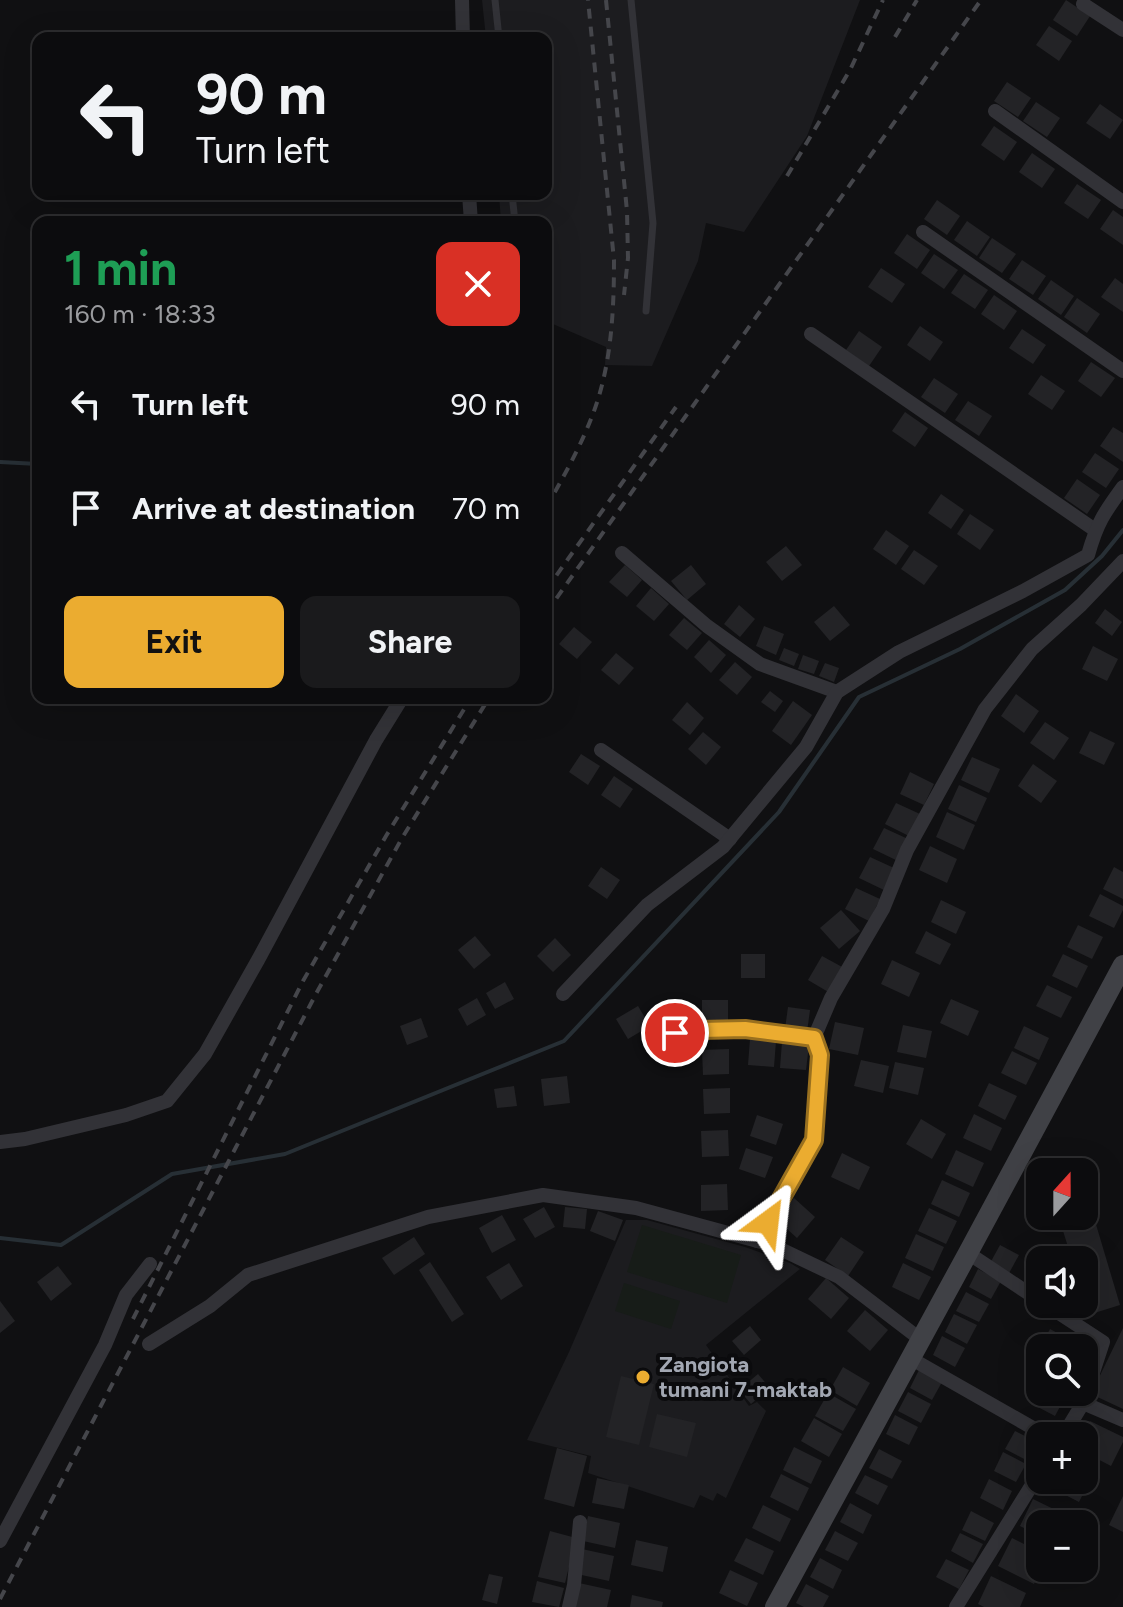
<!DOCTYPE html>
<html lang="en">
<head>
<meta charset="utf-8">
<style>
  body { margin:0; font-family:Figtree,sans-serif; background:#1a1a1c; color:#f1f3f6; height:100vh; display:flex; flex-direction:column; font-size:30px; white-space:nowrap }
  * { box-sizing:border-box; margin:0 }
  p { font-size:26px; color:#9a9b9e }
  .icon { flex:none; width:44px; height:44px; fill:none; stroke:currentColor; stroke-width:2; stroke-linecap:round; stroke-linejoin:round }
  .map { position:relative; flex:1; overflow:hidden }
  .side { position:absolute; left:32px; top:216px; width:520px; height:488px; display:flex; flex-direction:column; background:#0c0c0e; border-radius:16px; box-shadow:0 8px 32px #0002,0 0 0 2px #2c2c2e }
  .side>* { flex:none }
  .banner { position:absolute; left:32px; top:32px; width:520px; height:168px; border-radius:16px; box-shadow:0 8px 32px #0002,0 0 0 2px #2c2c2e; background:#0c0c0e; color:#f1f3f6; overflow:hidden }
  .needle { width:52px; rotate:21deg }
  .fabs { position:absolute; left:1026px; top:1158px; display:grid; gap:16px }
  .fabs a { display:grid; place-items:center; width:72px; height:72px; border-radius:16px; background:#0c0c0e; box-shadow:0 8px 32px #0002,0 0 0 2px #2c2c2e; font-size:40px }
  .pin { position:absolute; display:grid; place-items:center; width:68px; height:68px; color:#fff; margin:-34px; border:4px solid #fff; border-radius:50%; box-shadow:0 2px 8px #0007 }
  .me { position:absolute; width:88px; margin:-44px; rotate:30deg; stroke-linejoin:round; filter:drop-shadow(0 0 6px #0008) }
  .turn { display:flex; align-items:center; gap:28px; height:168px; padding:0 32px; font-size:36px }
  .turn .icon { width:104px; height:104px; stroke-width:2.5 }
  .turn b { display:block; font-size:56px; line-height:68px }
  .round { display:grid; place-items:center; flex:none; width:84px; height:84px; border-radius:16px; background:#1a1a1c }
  .headline { display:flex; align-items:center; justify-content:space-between; height:136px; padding:0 32px }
  h1 { font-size:48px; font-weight:700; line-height:60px; color:#1e9e55 }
  .primary-button { display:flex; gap:16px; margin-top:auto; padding:16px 32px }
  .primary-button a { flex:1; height:92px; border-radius:16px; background:#ebac30; color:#111; font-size:32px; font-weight:700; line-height:92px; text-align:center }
  .primary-button a+a { background:#1a1a1c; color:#f1f3f6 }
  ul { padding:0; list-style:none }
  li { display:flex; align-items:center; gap:24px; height:104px; padding:0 32px }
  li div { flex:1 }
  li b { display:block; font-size:30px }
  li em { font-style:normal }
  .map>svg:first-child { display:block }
</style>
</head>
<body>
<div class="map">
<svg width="1123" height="1607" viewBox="0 0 1123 1607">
  <rect width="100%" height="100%" fill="#101012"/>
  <g fill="#1c1c1f">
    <polygon points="482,0 860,0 807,136 744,232 706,223 698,261 652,366 605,365 606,347 546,321 546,222 501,222 499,194 546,194 546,38 486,38"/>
    <polygon points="626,1220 647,1220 745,1247 790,1263 800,1269 706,1345 749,1406 757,1402 766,1411 726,1498 717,1493 713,1501 700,1495 694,1508 588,1473 591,1456 527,1440 569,1352"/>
  </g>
  <g fill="#171c18">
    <polygon points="642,1225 741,1255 727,1303 627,1272"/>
    <polygon points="624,1283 680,1301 671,1329 615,1311"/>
  </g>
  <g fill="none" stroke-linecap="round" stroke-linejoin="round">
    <g stroke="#272f35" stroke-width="4">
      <polyline points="0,462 38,464"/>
      <polyline points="0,1238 61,1245 172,1174 285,1154 564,1041 779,812 859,697 960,649 1065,590 1102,556 1123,530"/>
    </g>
  </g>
  <g fill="#232326">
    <polygon points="1066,0 1090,16 1077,36 1053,20"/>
    <polygon points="1049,26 1072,41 1059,61 1036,45"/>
    <polygon points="1007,82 1031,98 1018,117 994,101"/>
    <polygon points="1036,102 1060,118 1047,137 1023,121"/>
    <polygon points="1100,104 1123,120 1110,139 1086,123"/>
    <polygon points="994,126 1017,142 1004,161 981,145"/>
    <polygon points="1032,153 1055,169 1042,188 1019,172"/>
    <polygon points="1077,184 1101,200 1088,219 1064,203"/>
    <polygon points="937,200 960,216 947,235 924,219"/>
    <polygon points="1113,210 1123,217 1123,245 1100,229"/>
    <polygon points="967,221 990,237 977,256 954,240"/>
    <polygon points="907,234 930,250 917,269 894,253"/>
    <polygon points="992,238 1016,254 1002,273 979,258"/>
    <polygon points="934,254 958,270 944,289 921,273"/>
    <polygon points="1022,260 1046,276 1033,295 1009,279"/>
    <polygon points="881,268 905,284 892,303 868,287"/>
    <polygon points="964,274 988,290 975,309 951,293"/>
    <polygon points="1115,278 1123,284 1123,312 1101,297"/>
    <polygon points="1051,280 1074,296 1061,315 1038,299"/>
    <polygon points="994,295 1017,311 1004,330 981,314"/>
    <polygon points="1077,298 1100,314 1087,333 1064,317"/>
    <polygon points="920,326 943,342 930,361 907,345"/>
    <polygon points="1022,329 1046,345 1033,364 1009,348"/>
    <polygon points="859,331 882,347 869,366 846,350"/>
    <polygon points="1091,362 1115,378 1101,397 1078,381"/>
    <polygon points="1041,375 1065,391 1052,410 1028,394"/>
    <polygon points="934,378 958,394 945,413 921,397"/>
    <polygon points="968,401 992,416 979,436 955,420"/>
    <polygon points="905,412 928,428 915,447 892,431"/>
    <polygon points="1113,427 1123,433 1123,462 1100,446"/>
    <polygon points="1095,453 1119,469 1106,488 1082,472"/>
    <polygon points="1077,479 1100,495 1087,514 1064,498"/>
    <polygon points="941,494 964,510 951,529 928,513"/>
    <polygon points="970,514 994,530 980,550 957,534"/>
    <polygon points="886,530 909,546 896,565 873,549"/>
    <polygon points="786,546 802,565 782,581 766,562"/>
    <polygon points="914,550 938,566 924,585 901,569"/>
    <polygon points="625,565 642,580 627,597 609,582"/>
    <polygon points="691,565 706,584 687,600 671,581"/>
    <polygon points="651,588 669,604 654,621 636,606"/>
    <polygon points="739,605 755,619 740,637 724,624"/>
    <polygon points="834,606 850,625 830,641 814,622"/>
    <polygon points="1105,609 1122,622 1112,636 1095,623"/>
    <polygon points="684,618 702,633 687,650 669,635"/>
    <polygon points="764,626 784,634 776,655 756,646"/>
    <polygon points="574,627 592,642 577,659 559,644"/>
    <polygon points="709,640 726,655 711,673 694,657"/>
    <polygon points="1093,646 1118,659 1107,681 1082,669"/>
    <polygon points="784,648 799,654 794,666 779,660"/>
    <polygon points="616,653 634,668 619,685 601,670"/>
    <polygon points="803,655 819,661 814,674 798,669"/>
    <polygon points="735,662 752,677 737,695 719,680"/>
    <polygon points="825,663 839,668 834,682 819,676"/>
    <polygon points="770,691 783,701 775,712 761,702"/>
    <polygon points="1016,694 1039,711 1024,733 1001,716"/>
    <polygon points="793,701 812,715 791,745 772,731"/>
    <polygon points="687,702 704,718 690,735 672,720"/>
    <polygon points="1045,722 1069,738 1054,760 1030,743"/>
    <polygon points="1090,731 1115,743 1104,765 1079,753"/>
    <polygon points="703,732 721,747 706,765 688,749"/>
    <polygon points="581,754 600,766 588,785 569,772"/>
    <polygon points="972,757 1000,769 989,793 961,780"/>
    <polygon points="1033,764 1057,781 1041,803 1018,786"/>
    <polygon points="910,772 934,784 924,805 900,794"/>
    <polygon points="614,776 633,789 620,808 601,795"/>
    <polygon points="959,785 987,798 976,822 948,809"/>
    <polygon points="896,803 920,814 909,836 885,824"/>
    <polygon points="947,812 975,825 964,850 936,837"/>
    <polygon points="884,828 908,839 898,861 873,849"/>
    <polygon points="930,846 957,859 947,883 919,870"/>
    <polygon points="870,857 894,868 884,890 859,878"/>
    <polygon points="601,867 620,880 607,899 588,886"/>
    <polygon points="1114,867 1123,872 1123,899 1103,889"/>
    <polygon points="856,888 880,899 869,921 845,909"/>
    <polygon points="1100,894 1123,906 1123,910 1114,928 1089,916"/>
    <polygon points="941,900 966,912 956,934 931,922"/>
    <polygon points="841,910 860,931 839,949 820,928"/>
    <polygon points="1078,925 1103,937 1092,959 1067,947"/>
    <polygon points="926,931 951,944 940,965 915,953"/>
    <polygon points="475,936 491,955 474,969 458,950"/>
    <polygon points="555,938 571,955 553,972 537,956"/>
    <rect x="741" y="954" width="24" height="24"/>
    <polygon points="1063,954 1088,966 1077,988 1052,976"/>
    <polygon points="822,956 844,968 830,993 808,980"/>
    <polygon points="892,960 920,973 909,997 881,984"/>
    <polygon points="505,982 514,999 495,1009 486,993"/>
    <polygon points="1047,985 1072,997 1061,1018 1036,1006"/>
    <polygon points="477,998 486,1015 467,1026 458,1009"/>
    <polygon points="951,999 979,1011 968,1036 940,1023"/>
    <rect x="702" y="1000" width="26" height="25"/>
    <polygon points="638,1006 650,1026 628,1039 616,1019"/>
    <polygon points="788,1007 810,1010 807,1032 785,1029"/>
    <polygon points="421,1018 428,1037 407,1045 400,1026"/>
    <polygon points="835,1022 864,1028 858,1055 829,1049"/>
    <polygon points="903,1025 932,1031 926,1058 897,1052"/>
    <polygon points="1024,1026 1049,1038 1039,1060 1014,1048"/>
    <polygon points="750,1039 776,1041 774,1067 748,1065"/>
    <polygon points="782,1042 809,1045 806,1070 780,1068"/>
    <polygon points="729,1049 729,1074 703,1075 702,1050"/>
    <polygon points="1012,1051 1037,1063 1026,1085 1001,1073"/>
    <polygon points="861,1060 889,1066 883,1093 854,1086"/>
    <polygon points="895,1062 924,1068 918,1095 889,1088"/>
    <polygon points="567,1076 570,1103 544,1106 541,1079"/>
    <polygon points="989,1083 1017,1096 1005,1120 978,1106"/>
    <polygon points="514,1086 517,1106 497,1108 494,1089"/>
    <polygon points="730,1088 730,1113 704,1114 703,1089"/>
    <polygon points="974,1114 1002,1128 991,1151 963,1138"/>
    <polygon points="757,1115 783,1124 776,1145 750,1136"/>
    <polygon points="921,1119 946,1134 932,1159 906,1144"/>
    <polygon points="728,1130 729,1156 702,1157 701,1131"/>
    <polygon points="746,1148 773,1157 765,1178 739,1169"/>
    <polygon points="956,1150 984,1163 973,1187 945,1174"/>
    <polygon points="842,1153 870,1167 859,1190 831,1177"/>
    <polygon points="942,1180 970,1193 959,1217 931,1204"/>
    <polygon points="727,1184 728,1210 701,1211 701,1185"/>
    <polygon points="794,1198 815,1217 797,1238 776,1219"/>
    <polygon points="544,1207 555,1227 535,1238 523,1219"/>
    <polygon points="565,1207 587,1209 585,1229 563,1227"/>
    <polygon points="929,1208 957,1221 946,1244 918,1231"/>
    <polygon points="598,1211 623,1220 615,1241 590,1231"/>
    <polygon points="1092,1211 1120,1305 1088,1315 1084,1301 1084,1260 1072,1260 1060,1221 1076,1216 1084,1216 1084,1214"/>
    <polygon points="502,1215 516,1240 492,1253 479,1228"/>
    <polygon points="916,1234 944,1247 933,1271 905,1258"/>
    <polygon points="414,1237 425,1254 394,1275 382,1258"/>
    <polygon points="841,1237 864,1252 848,1276 825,1260"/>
    <polygon points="1000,1245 1019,1255 1008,1275 989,1265"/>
    <polygon points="430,1262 464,1314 452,1322 419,1270"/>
    <polygon points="509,1263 523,1286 501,1300 486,1277"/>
    <polygon points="903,1263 931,1277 919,1300 892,1287"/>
    <polygon points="58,1266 72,1284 51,1301 37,1282"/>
    <polygon points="978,1269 1001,1281 991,1299 969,1287"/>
    <polygon points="826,1278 849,1298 831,1319 808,1299"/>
    <polygon points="966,1292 989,1304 979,1322 956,1311"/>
    <polygon points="0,1301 15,1321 0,1333"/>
    <polygon points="865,1310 888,1330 870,1351 847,1331"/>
    <polygon points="954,1314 977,1325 967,1344 945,1332"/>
    <polygon points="750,1326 761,1340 744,1355 732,1341"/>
    <polygon points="1123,1328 1123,1409 1091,1394"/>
    <polygon points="1050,1329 1072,1341 1069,1348 1040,1348"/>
    <polygon points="942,1336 965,1348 955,1367 933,1355"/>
    <polygon points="843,1367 870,1383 857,1406 830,1390"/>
    <polygon points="919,1370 942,1382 932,1400 910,1388"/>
    <polygon points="758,1374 770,1388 751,1404 739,1390"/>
    <polygon points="621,1376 654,1384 639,1445 606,1437"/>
    <polygon points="908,1392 931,1404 921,1423 898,1411"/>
    <polygon points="1038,1392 1054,1392 1065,1397 1055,1416 1032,1404"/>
    <polygon points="828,1393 856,1409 843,1431 815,1416"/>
    <polygon points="657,1414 696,1423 687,1457 649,1447"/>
    <polygon points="895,1415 918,1427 909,1445 886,1434"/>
    <polygon points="814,1418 842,1434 829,1457 801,1441"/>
    <polygon points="1090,1421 1123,1437 1123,1442 1111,1466 1084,1452 1084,1436 1082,1436"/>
    <polygon points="1015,1431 1037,1442 1028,1461 1005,1449"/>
    <polygon points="794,1447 822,1461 811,1484 783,1470"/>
    <polygon points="557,1448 587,1456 574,1507 544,1499"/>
    <polygon points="879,1449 902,1461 892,1479 869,1468"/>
    <polygon points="1003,1452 1026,1464 1016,1482 994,1471"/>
    <polygon points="1084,1469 1093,1474 1079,1502 1044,1484 1046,1480 1084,1480"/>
    <polygon points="781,1474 809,1488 798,1511 770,1497"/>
    <polygon points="865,1475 888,1486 878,1505 855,1493"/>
    <polygon points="597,1478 629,1485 624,1509 592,1503"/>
    <polygon points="989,1479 1012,1491 1003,1510 980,1498"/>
    <polygon points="1123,1496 1123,1532 1109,1525"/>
    <polygon points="1033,1499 1068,1516 1064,1524 1040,1524 1040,1536 1020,1526"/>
    <polygon points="850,1503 872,1515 863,1534 840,1522"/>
    <polygon points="763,1505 791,1519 780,1542 752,1528"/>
    <polygon points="971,1511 994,1523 985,1541 962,1530"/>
    <polygon points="588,1516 620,1523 615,1548 583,1541"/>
    <polygon points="550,1531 576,1538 565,1583 538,1577"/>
    <polygon points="835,1531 858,1543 848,1561 825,1550"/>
    <polygon points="960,1533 983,1544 973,1563 951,1551"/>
    <polygon points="746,1538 774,1551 763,1575 734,1561"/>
    <polygon points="1012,1538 1040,1552 1041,1568 1034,1584 998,1566"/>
    <polygon points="636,1540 668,1547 663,1572 631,1565"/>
    <polygon points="582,1549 614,1556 609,1581 577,1574"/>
    <polygon points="820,1558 842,1570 833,1589 810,1577"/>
    <polygon points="946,1559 969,1570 959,1589 936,1577"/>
    <polygon points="730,1570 758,1583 747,1606 719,1593"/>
    <polygon points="489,1574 503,1577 497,1604 482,1600"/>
    <polygon points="991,1576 1026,1593 1020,1607 984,1607 978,1604"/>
    <polygon points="537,1581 564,1588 559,1607 532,1602"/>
    <polygon points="579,1583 611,1590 607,1607 574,1607"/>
    <polygon points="806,1584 829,1596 823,1607 804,1607 796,1603"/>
    <polygon points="632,1595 663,1602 662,1607 630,1607"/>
  </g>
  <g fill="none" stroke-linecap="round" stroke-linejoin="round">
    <g stroke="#323237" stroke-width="7">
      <polyline points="495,0 499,38"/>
      <polyline points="631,0 653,223 646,311"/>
      <polyline points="512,194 515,222"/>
    </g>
    <g stroke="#323237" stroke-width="14">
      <polyline points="462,0 463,38"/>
      <polyline points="1083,4 1123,30"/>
      <polyline points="995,111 1123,202"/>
      <polyline points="469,194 471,222"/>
      <polyline points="923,232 1123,371"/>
      <polyline points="811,334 1095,530"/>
      <polyline points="622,553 707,626 760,664 837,692"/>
      <polyline points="601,750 730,839"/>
      <path d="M563,994L647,905L723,847L806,747L837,692L899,652L1023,591L1088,555C1097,523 1104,513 1123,487"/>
      <polyline points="675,1033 700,1030 745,1029 814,1038"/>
      <polyline points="0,1142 25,1139 126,1115 167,1101 205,1054 258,960 376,740 402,698"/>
      <polyline points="757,1241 814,1140 820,1055 814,1038 831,998 883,909 907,850 985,709 1032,649 1081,605 1123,561"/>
      <polyline points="968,1253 1040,1301"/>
      <polyline points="1045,1304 1103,1342 1083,1403 1063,1436"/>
      <polyline points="149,1344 210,1306 248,1275 428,1217 543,1195 636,1208 772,1245 839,1277 920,1339"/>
      <polyline points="910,1358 1047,1436"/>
      <polyline points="1083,1403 1123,1420"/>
      <polyline points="0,1541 105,1345 126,1295 150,1264"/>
      <polyline points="569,1607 574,1585 580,1522"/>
      <polyline points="956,1607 1040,1472"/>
    </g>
    <polyline stroke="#404146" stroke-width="20" points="775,1607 968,1253 1123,965"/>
    <g stroke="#45464b" stroke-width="4" stroke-dasharray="10 8" stroke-linecap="butt">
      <polyline points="606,0 627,211 628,258 624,295"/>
      <polyline points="895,37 917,0"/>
      <polyline points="787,176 850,70 883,0"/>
      <path d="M546,508C566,472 587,436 599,396C612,352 614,305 614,260L588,0"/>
      <polyline points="546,590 676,407"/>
      <polyline points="546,613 981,0"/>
      <polyline points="133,1319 303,981 386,836 471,698"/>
      <polyline points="0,1599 317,992 402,838 489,698"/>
    </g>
  </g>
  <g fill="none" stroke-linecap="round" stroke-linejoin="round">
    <defs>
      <polyline id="route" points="675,1033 700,1030 745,1029 814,1038 820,1055 814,1140 768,1222"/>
    </defs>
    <use href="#route" stroke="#99701f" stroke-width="20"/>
    <use href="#route" stroke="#ebac30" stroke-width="14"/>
  </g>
  <circle fill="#ebac30" stroke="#0b0b0d" stroke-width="3" cx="643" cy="1377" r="8"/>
  <g text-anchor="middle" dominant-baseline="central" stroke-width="8" stroke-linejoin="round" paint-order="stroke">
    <g font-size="22" font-weight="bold" fill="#a2a7b2" stroke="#0b0b0d" text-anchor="start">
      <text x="659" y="1364">Zangiota<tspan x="659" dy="25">tumani 7-maktab</tspan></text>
    </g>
  </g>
</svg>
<div class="fabs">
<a><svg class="needle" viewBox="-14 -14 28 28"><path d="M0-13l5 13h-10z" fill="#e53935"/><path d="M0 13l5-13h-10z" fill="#9a9b9e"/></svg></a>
<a><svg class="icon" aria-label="sound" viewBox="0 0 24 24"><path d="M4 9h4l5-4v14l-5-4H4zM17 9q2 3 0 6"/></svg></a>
<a><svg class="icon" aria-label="search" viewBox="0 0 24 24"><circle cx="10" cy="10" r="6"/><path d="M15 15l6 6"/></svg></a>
<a>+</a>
<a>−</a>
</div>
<div class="pin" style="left:675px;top:1033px;background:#d93025"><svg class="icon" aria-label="arrive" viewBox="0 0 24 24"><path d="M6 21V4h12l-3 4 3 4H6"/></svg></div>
<svg class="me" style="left:768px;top:1222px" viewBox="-20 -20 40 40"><path d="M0-17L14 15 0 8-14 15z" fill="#ebac30" stroke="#fff" stroke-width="4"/></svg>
<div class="banner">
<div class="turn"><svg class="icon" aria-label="left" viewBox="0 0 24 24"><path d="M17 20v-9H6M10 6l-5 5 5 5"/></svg><div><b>90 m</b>Turn left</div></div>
</div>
<section class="side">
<div class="headline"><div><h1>1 min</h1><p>160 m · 18:33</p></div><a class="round" style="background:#d93025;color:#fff"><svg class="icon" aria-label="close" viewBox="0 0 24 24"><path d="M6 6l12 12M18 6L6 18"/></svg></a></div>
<ul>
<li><svg class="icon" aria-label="left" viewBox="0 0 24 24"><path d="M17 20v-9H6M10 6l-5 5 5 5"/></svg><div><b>Turn left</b></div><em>90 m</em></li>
<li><svg class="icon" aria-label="arrive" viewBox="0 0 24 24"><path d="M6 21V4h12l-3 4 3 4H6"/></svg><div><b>Arrive at destination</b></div><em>70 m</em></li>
</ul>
<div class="primary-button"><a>Exit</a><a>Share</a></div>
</section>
</div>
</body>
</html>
